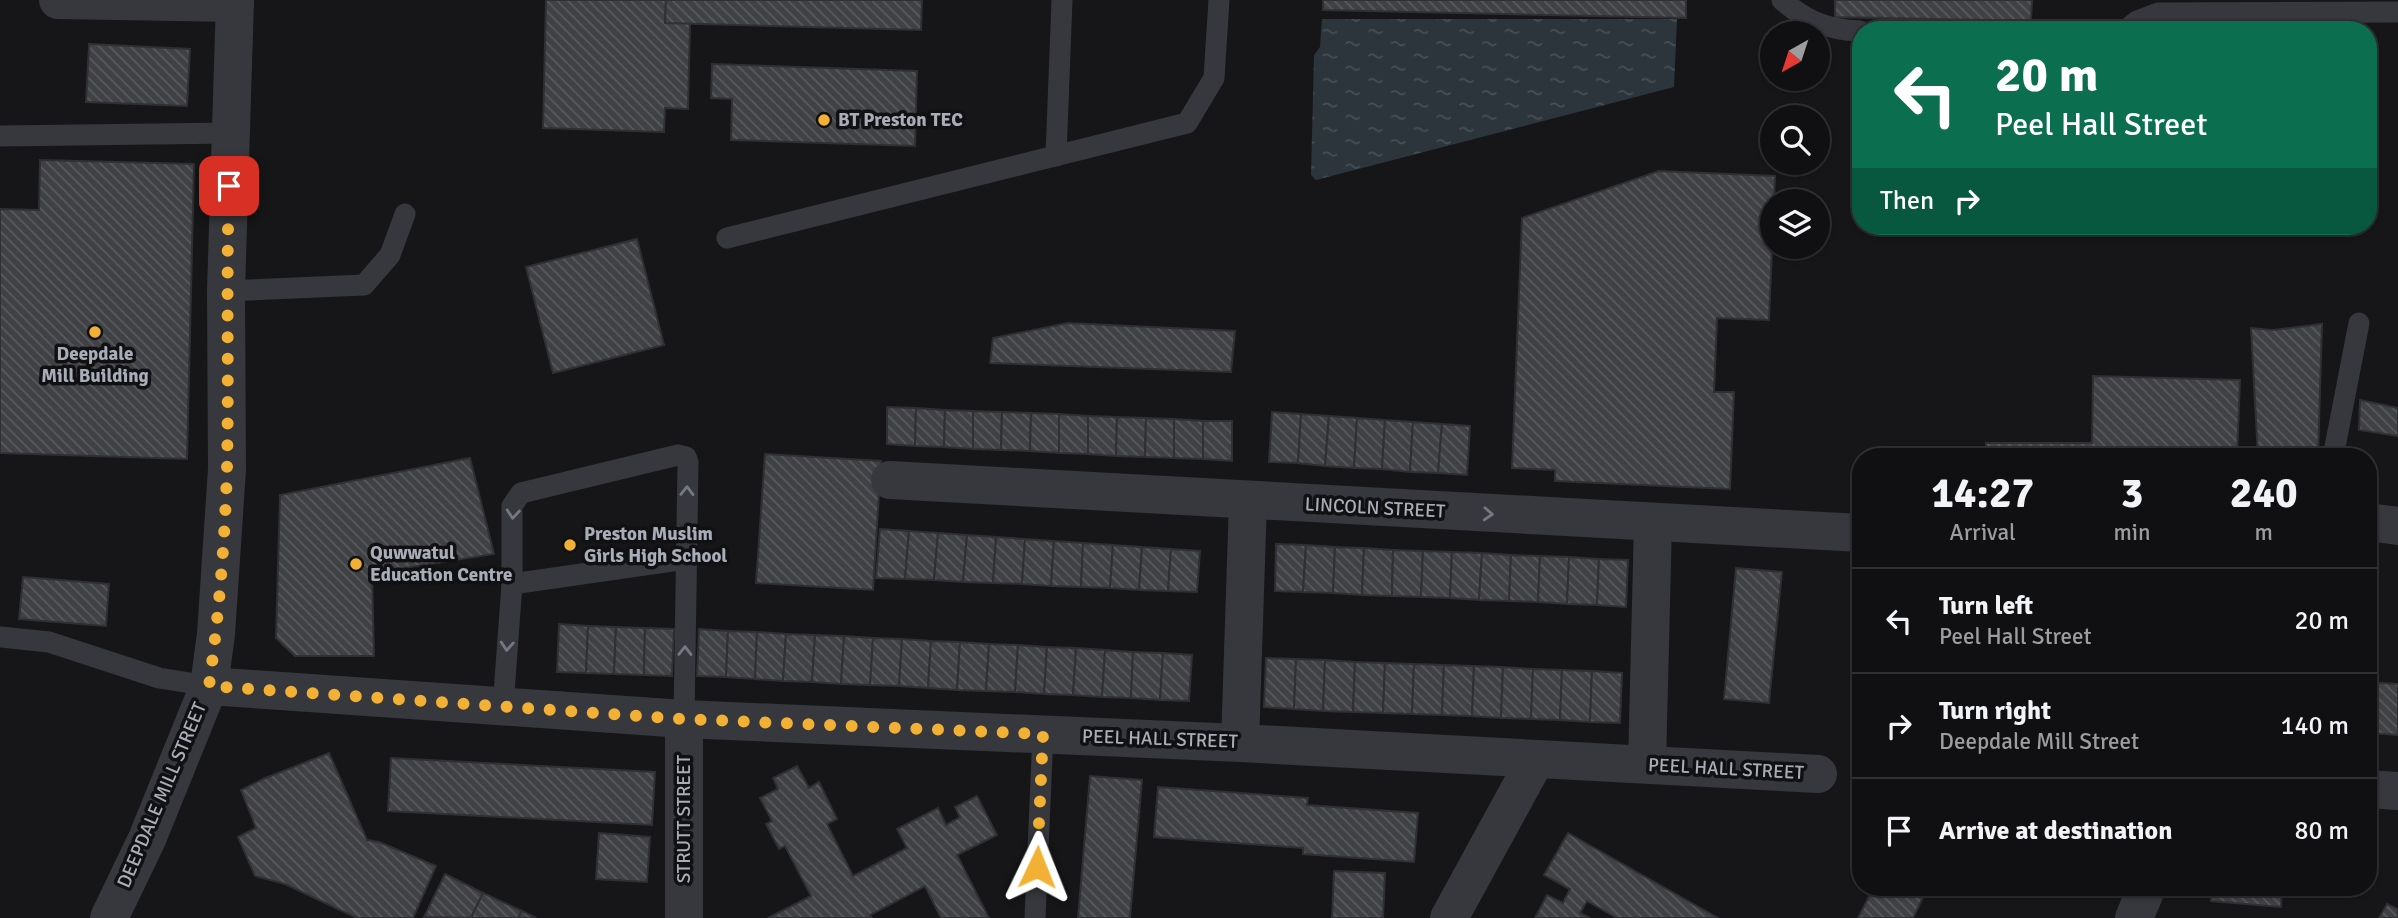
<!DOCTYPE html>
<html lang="en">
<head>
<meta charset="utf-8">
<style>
  body { margin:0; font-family:Signika,sans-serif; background:#1e1e20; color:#f1f3f6; height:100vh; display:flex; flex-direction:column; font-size:26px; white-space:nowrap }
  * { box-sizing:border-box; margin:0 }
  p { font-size:23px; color:#9c9d9f }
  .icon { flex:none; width:38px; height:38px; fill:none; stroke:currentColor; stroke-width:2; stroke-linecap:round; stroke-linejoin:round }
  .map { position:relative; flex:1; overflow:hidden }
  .drawer { position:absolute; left:1852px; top:448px; width:525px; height:448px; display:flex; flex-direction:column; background:#101012; border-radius:28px; box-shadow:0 2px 5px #0004,0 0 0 2px #303032 }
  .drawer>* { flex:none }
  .top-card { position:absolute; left:1852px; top:21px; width:525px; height:214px; border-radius:28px; box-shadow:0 2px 5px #0004,0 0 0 2px #303032; background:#0b6e4f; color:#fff; overflow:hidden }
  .needle { width:46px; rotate:219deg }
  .tools { position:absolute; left:1760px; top:21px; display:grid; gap:14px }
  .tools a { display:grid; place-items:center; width:70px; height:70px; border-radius:50%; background:#101012; box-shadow:0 2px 5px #0004,0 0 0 2px #303032; font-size:35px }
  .pin { position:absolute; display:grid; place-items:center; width:60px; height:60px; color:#fff; margin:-30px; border-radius:14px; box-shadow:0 4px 10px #0006 }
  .me { position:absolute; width:77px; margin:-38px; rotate:2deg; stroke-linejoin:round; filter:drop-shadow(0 0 5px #0008) }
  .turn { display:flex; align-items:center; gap:24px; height:147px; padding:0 28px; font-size:32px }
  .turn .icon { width:91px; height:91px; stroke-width:2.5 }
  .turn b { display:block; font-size:49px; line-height:60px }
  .then { display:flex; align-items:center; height:66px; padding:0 28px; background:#0003; gap:14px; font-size:26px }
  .eta { display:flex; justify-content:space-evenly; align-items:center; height:119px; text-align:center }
  .eta b { font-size:42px; font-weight:700; line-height:49px }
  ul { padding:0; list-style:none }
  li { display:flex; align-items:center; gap:21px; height:105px; padding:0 28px; border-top:2px solid #303032 }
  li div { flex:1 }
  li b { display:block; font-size:26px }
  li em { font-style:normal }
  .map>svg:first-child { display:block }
</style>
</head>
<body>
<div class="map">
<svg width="2398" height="918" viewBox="0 0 2398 918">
  <defs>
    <pattern id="water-ripples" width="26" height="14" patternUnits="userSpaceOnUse" patternTransform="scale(1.75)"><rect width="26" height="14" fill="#2c353c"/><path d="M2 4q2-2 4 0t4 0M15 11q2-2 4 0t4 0" fill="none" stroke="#485056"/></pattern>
    <pattern id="building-back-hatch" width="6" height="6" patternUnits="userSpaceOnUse" patternTransform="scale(1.75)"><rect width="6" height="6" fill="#404145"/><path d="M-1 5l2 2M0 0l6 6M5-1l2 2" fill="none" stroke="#595a5e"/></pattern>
  </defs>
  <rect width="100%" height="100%" fill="#161618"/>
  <polygon fill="url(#water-ripples)" points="1322,19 1677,19 1674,87 1316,180 1311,175 1314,55 1320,47"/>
  <g fill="url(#building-back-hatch)" stroke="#303034" stroke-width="2">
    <polygon points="546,0 666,0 665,23 690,23 688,109 665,108 664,132 543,128"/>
    <polygon points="666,0 922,0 921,30 665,23"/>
    <polygon points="1323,0 1686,0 1686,18 1323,10"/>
    <polygon points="1835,0 2032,0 2031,21 1835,17"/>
    <polygon points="89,44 190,49 187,106 86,102"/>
    <polygon points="712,64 917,71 915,146 731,140 732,99 711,98"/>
    <polygon points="40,160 194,164 187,459 0,453 0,209 39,210"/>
    <polygon points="1659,171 1775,176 1769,320 1717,318 1714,392 1734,392 1730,489 1555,481 1555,470 1512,468 1522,218"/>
    <polygon points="637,239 664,345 553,373 526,267"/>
    <polygon points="1068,323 1235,331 1231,372 990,363 993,338"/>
    <polygon points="2322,324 2318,457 2258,457 2251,328 2273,330"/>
    <polygon points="2093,376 2240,380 2237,457 1986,457 1986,443 2092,443"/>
    <polygon points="2360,400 2398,408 2398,436 2359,430"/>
    <polygon points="887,407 916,408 915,446 887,444"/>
    <polygon points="916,408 945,410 944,447 915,446"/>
    <polygon points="945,410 973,411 973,449 944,447"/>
    <polygon points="973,411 1002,412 1001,450 973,449"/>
    <polygon points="1002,412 1031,413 1030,451 1001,450"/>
    <polygon points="1272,412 1301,414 1298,463 1269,462"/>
    <polygon points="1031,413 1059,414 1059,453 1030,451"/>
    <polygon points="1059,414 1088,416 1088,454 1059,453"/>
    <polygon points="1301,414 1329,416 1325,466 1298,463"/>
    <polygon points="1088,416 1117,417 1116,456 1088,454"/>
    <polygon points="1329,416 1357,418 1354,468 1325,466"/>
    <polygon points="1117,417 1146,418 1145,457 1116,456"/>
    <polygon points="1146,418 1174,419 1174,458 1145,457"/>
    <polygon points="1357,418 1385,420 1382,469 1354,468"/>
    <polygon points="1174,419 1203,421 1203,459 1174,458"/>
    <polygon points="1385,420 1413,422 1410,472 1382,469"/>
    <polygon points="1203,421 1232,421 1232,461 1203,459"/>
    <polygon points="1413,422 1442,424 1438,473 1410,472"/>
    <polygon points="1442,424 1470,426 1467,475 1438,473"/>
    <polygon points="765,454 881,461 873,590 756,583"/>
    <polygon points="470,458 494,554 372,573 374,656 295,656 276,638 280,495"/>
    <polygon points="880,529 909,531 905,579 876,578"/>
    <polygon points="909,531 938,533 934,580 905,579"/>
    <polygon points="938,533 967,535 963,582 934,580"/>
    <polygon points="967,535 996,537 993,583 963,582"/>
    <polygon points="996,537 1025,539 1022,584 993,583"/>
    <polygon points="1025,539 1054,541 1051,586 1022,584"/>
    <polygon points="1054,541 1083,543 1081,587 1051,586"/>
    <polygon points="1083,543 1113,545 1110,588 1081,587"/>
    <polygon points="1276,544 1306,545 1303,592 1275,591"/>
    <polygon points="1113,545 1142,547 1139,590 1110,588"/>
    <polygon points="1306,545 1335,547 1333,593 1303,592"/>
    <polygon points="1142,547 1171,549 1168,591 1139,590"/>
    <polygon points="1335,547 1364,548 1362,595 1333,593"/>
    <polygon points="1364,548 1393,550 1392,596 1362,595"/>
    <polygon points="1171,549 1200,551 1197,592 1168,591"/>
    <polygon points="1393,550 1423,551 1421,597 1392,596"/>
    <polygon points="1423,551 1452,552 1450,598 1421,597"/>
    <polygon points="1452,552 1482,553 1479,600 1450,598"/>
    <polygon points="1482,553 1511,555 1509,601 1479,600"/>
    <polygon points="1511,555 1540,556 1538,602 1509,601"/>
    <polygon points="1540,556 1569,557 1567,604 1538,602"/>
    <polygon points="1569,557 1599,559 1597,605 1567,604"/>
    <polygon points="1599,559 1628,560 1626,607 1597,605"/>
    <polygon points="1736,568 1782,572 1769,703 1724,699"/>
    <polygon points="23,577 109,584 106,626 19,619"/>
    <polygon points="559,624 588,626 586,673 557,672"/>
    <polygon points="588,626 616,627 614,674 586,673"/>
    <polygon points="616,627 645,628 644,675 614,674"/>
    <polygon points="645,628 674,629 672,676 644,675"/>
    <polygon points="699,629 728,631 726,677 697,676"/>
    <polygon points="728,631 757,632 755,679 726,677"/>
    <polygon points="757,632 786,634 783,681 755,679"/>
    <polygon points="786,634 815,635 812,682 783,681"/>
    <polygon points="815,635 844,636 841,684 812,682"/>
    <polygon points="844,636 873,638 870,685 841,684"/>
    <polygon points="873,638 902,639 899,686 870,685"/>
    <polygon points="902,639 931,641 928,688 899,686"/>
    <polygon points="931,641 960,642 957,690 928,688"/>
    <polygon points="960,642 989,644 986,691 957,690"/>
    <polygon points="989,644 1018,645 1015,692 986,691"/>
    <polygon points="1018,645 1047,647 1044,694 1015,692"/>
    <polygon points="1047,647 1076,648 1073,695 1044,694"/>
    <polygon points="1076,648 1105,650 1102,697 1073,695"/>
    <polygon points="1105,650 1133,652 1131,698 1102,697"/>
    <polygon points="1133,652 1163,653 1160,700 1131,698"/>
    <polygon points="1163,653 1192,655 1189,701 1160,700"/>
    <polygon points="1266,658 1296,659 1294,709 1264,707"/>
    <polygon points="1296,659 1325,660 1323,711 1294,709"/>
    <polygon points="1325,660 1355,662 1353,712 1323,711"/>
    <polygon points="1355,662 1385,663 1383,713 1353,712"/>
    <polygon points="1385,663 1414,664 1412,714 1383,713"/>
    <polygon points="1414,664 1444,665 1442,715 1412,714"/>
    <polygon points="1444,665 1474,666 1472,716 1442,715"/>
    <polygon points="1474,666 1503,667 1501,718 1472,716"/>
    <polygon points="1503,667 1533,669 1531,719 1501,718"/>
    <polygon points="1860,668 1860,740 1856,740"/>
    <polygon points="1533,669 1562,670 1560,720 1531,719"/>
    <polygon points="1562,670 1592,671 1590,722 1560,720"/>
    <polygon points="1592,671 1622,673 1620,723 1590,722"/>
    <polygon points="2368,682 2398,684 2398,735 2368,733"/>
    <polygon points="329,753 367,840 379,842 436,866 413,918 357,918 285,884 255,876 238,837 256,828 241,790 263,779"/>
    <polygon points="391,758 655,772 652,825 388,811"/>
    <polygon points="797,766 809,788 819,782 837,819 827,824 853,876 907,848 897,829 938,808 946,825 960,817 955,807 977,796 997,835 957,855 989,918 941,918 925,886 870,915 872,918 768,918 811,896 785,846 779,849 766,824 772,821 760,798 778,789 773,778"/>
    <polygon points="1090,776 1142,780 1130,918 1078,918"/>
    <polygon points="1158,787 1308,798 1307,805 1418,813 1414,862 1303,854 1303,848 1154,837"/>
    <polygon points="599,833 650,837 647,882 596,879"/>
    <polygon points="1568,833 1718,918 1617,918 1587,901 1580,913 1590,918 1535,918 1547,895 1563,903 1570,889 1544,875"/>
    <polygon points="1334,871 1385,873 1383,918 1332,918"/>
    <polygon points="445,874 483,893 471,918 424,917"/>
    <polygon points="1874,887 1928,887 1913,918 1858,918"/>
    <polygon points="1993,887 2110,887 2109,892"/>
    <polygon points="2212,887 2282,887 2281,907 2211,901"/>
    <polygon points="483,893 522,911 518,918 471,918"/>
    <polygon points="2387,904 2398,909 2398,918 2379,918"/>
    <polygon points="522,911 536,918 518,918"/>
  </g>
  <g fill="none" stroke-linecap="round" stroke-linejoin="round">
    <g stroke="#37383d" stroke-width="21">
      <path d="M1782,0C1806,21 1828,30 1860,31"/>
      <polyline points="2126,30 2137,21 2158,13 2398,12"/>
      <polyline points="0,136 231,133"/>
      <polyline points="1056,156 1062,0"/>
      <polyline points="727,238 1187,123 1214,78 1219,0"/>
      <polyline points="226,291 364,285 390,255 405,214"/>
      <polyline points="2333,457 2359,323"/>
      <polyline points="512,584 686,559"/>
      <polyline points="0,637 49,642 159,678 209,686"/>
      <polyline points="503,707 512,584 512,506 521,493 678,455 686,457 688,462 684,719"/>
      <polyline points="1035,918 1043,734"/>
    </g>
    <g stroke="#37383d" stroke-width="38">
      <polyline points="58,0 235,3"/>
      <polyline points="890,480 1860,533"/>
      <polyline points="2368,522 2398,526"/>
      <polyline points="209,686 684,719 1240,743 1818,774"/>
      <polyline points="1240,743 1248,501"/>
      <polyline points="1647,764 1653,523"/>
      <polyline points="2368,789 2398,791"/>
      <polyline points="109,918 147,839 209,686 216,634 227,469 226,291 235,0"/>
      <polyline points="684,918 684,719"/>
      <polyline points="1449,918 1536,759"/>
      <polyline points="2134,918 2147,887"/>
    </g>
  </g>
  <defs><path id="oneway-chevron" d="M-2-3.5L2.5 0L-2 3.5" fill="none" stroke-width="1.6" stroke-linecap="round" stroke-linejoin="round" transform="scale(1.75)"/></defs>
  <g stroke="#757881">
    <use href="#oneway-chevron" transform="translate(687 491) rotate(-89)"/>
    <use href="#oneway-chevron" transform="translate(513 514) rotate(95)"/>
    <use href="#oneway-chevron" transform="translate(1488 514) rotate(3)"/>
    <use href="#oneway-chevron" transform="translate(507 646) rotate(94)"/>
    <use href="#oneway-chevron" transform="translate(685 651) rotate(-89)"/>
  </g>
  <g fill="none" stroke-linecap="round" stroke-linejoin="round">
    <path stroke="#f2b134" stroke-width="12" stroke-dasharray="0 21.6" d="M229,186C226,280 229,374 227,468C225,540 219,614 209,686L684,719L1043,734L1037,867"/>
  </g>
  <g fill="#f2b134" stroke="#111113" stroke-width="2.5">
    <circle cx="824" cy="120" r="7"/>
    <circle cx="95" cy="332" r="7"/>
    <circle cx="570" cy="545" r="7"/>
    <circle cx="356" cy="564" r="7"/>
  </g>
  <g text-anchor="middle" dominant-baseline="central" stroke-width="7" stroke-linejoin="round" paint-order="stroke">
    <g font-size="19" font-weight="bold" fill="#a8adb8" stroke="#111113" text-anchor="start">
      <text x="838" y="120">BT Preston TEC</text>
      <text x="95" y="354" text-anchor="middle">Deepdale<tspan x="95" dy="22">Mill Building</tspan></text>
      <text x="584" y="534">Preston Muslim<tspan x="584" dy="22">Girls High School</tspan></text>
      <text x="370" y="553">Quwwatul<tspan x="370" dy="22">Education Centre</tspan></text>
    </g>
    <g font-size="19" fill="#a8adb8" stroke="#111113">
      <text transform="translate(1375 508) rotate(3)">LINCOLN STREET</text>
      <text transform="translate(1160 739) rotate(2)">PEEL HALL STREET</text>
      <text transform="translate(1726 769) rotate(3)">PEEL HALL STREET</text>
      <text transform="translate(162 795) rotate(-67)">DEEPDALE MILL STREET</text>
      <text transform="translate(684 819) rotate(-90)">STRUTT STREET</text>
    </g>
  </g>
</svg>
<div class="tools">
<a><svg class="needle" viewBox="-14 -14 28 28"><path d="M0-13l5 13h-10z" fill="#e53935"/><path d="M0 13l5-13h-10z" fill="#9c9d9f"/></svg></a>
<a><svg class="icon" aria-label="search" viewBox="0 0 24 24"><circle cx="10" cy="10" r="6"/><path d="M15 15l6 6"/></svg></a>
<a><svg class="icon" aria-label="layers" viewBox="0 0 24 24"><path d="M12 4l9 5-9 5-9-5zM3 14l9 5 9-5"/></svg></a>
</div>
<div class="pin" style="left:229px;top:186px;background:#d93025"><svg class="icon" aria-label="arrive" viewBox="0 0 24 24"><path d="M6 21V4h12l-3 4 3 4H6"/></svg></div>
<svg class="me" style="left:1037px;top:867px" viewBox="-20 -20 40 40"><path d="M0-17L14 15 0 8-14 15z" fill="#f2b134" stroke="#fff" stroke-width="4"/></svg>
<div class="top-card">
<div class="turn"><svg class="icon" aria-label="left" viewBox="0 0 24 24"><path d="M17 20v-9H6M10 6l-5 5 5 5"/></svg><div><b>20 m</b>Peel Hall Street</div></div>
<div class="then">Then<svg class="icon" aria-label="right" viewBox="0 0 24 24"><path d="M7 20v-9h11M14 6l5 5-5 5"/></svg></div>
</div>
<section class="drawer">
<div class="eta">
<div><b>14:27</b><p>Arrival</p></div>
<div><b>3</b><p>min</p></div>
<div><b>240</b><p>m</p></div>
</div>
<ul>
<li><svg class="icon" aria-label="left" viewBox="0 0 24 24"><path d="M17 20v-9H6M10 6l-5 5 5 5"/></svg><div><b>Turn left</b><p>Peel Hall Street</p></div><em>20 m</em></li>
<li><svg class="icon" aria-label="right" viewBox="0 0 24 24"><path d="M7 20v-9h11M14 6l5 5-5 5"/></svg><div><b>Turn right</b><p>Deepdale Mill Street</p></div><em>140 m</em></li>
<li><svg class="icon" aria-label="arrive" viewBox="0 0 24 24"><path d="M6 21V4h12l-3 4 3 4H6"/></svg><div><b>Arrive at destination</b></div><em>80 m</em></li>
</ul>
</section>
</div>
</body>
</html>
